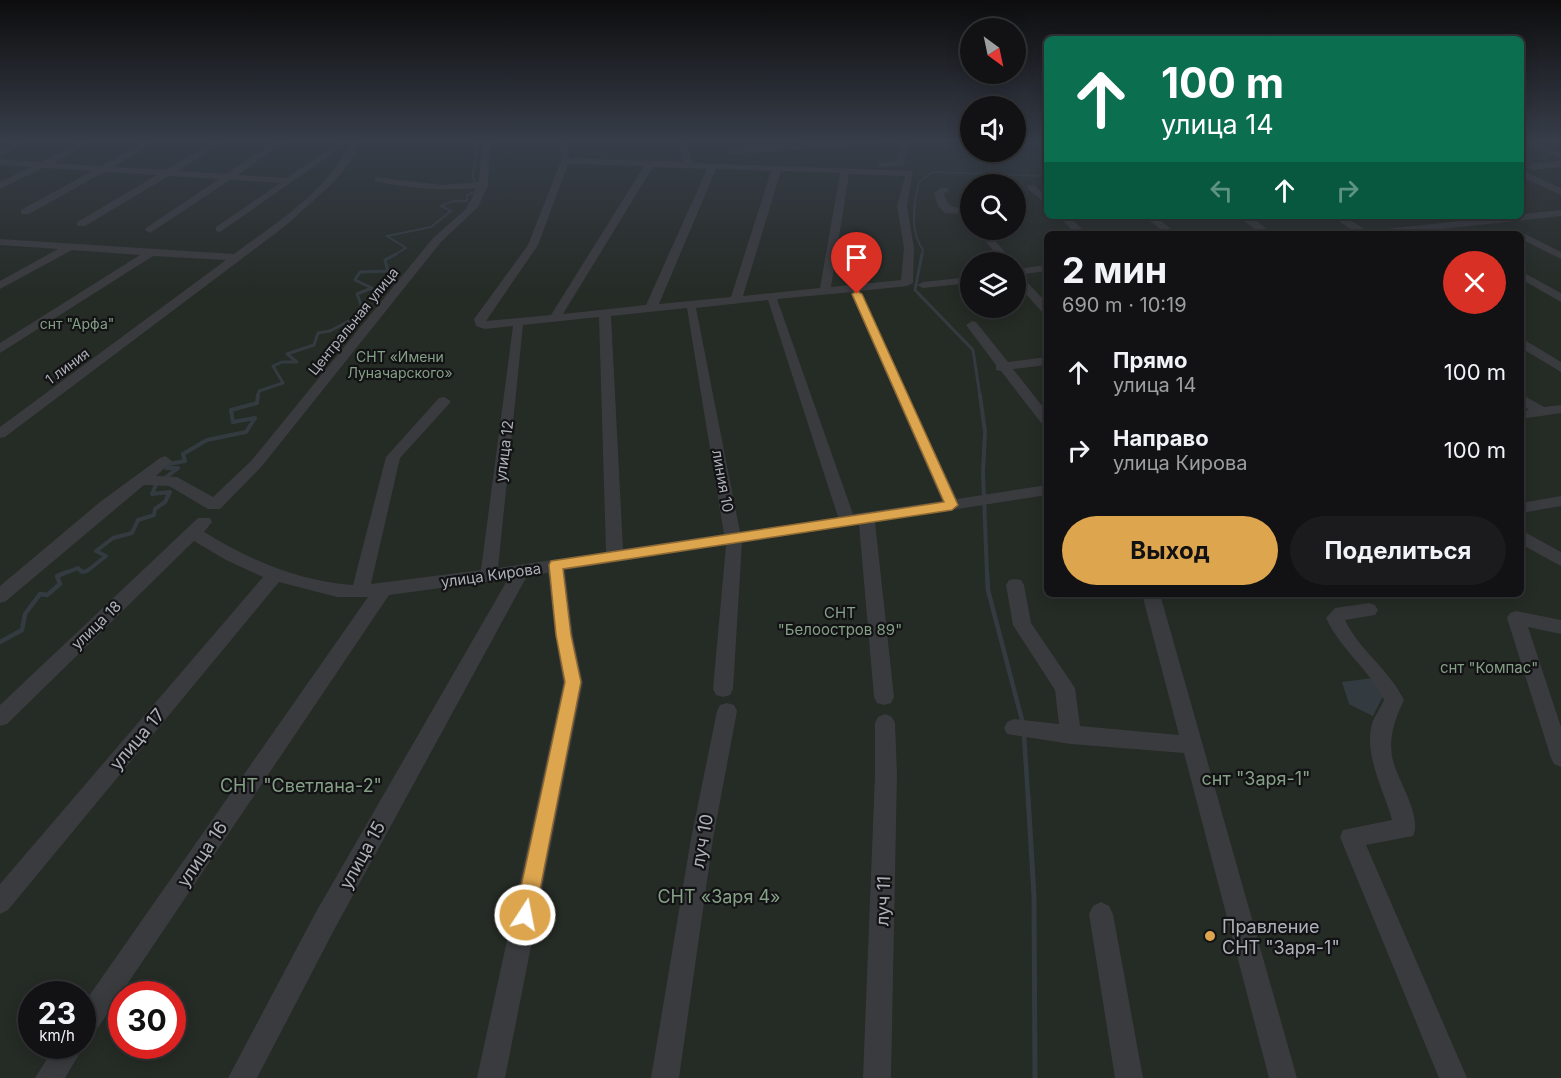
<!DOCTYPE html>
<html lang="ru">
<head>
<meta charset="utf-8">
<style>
  body { margin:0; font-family:Inter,sans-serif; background:#1b1b1d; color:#f1f3f6; height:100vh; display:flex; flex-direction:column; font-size:22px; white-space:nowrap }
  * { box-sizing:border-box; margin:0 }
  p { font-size:20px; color:#9c9ea0 }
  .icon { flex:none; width:33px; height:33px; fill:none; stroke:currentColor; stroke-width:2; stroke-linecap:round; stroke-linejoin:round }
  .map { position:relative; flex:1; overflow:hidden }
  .side { position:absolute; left:1044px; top:231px; width:480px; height:366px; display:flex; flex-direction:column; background:#121214; border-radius:9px; box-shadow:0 3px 15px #0003,0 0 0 2px #313234 }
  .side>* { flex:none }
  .guide { position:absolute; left:1044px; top:36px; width:480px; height:183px; border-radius:9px; box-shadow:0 3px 15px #0003,0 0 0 2px #313234; background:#0b6e4f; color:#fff; overflow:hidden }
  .needle { width:39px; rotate:147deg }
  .buttons { position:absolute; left:960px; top:18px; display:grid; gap:12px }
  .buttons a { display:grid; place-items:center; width:66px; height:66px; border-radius:50%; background:#121214; box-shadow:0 3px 15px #0003,0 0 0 2px #313234; font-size:30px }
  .speed { position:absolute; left:18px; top:981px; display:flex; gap:12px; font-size:30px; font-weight:700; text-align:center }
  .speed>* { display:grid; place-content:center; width:78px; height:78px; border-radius:50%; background:#121214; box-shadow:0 3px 15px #0003,0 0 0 2px #313234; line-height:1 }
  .speed small { font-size:15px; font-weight:400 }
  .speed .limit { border:9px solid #d22; background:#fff; color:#111 }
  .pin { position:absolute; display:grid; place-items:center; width:51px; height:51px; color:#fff; margin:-62px -26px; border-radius:50% 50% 50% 0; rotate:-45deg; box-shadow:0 0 6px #0007 }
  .pin .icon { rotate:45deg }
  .me { position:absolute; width:66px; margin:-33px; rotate:11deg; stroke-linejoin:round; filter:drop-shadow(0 0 4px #0008) }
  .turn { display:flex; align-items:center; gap:21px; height:126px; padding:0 18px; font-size:27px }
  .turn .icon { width:78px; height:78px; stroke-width:2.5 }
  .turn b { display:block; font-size:42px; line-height:51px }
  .lanes { display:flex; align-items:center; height:57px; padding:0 18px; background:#0003; justify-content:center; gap:30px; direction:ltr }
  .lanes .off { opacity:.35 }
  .round { display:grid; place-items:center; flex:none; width:63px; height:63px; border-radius:32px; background:#1b1b1d }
  .headline { display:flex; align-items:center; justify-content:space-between; height:102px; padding:0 18px }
  h1 { font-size:36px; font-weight:700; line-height:45px }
  .cta { display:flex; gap:12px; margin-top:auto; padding:12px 18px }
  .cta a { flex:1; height:69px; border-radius:36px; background:#dca54e; color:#111; font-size:24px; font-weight:700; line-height:69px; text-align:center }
  .cta a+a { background:#1b1b1d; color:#f1f3f6 }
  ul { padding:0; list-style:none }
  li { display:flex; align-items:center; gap:18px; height:78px; padding:0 18px }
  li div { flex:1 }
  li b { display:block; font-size:22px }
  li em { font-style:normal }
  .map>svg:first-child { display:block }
</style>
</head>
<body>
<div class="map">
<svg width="1561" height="1078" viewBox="0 0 1561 1078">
  <rect width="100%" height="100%" fill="#18181a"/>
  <path fill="#252b25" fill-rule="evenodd" d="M0,142H970V152H1016V142H1047V216H1521V142H1561V1078H0ZM970,184H1016V230H970ZM1047,234H1521V594H1047ZM970,262H1016V308H970ZM32,994H82V1046H32ZM122,994H172V1046H122Z"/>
  <polygon fill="#333b41" points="1373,678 1384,694 1373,716 1349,704 1342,682"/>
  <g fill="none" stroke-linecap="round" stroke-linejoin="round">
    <g stroke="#333b41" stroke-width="2">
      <polyline points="394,255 406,248 387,236 431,227 451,211 441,206 453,201 467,201 467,195 476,191 473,175 478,142"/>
      <path d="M922,255L923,250C909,230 914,204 919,182L932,172L1047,176"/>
    </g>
    <g stroke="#333b41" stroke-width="3">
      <polyline points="922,254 915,290 973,350 980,396"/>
      <polyline points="258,396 259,391 283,383 273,366 282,362 297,362 287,354 314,345 318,333 330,331 364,313 357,294 372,288 355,280 360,272 388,271 385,260 396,254"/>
    </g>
    <g stroke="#333b41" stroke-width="4">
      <polyline points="980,395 985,432 983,472 987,574"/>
      <polyline points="165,478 178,468 166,468 169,464 185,461 183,454 207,440 246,432 255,418 233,422 231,410 257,403 258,395"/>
      <polyline points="63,574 78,568 82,572 87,571 106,556 96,551 113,538 132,533 138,520 154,515 155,509 165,502 170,492 152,494 156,485"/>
    </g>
    <g stroke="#333b41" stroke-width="4.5">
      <polyline points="987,572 988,590 1023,724"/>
      <polyline points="0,642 22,630 25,614 40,594 47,595 60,584 57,576 67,572"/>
      <polyline points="1024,734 1028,797"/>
    </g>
    <polyline stroke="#333b41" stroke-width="5" points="1028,796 1034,896 1035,1078"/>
    <g fill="#3a3b3e" fill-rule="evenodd">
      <polygon points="15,142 27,142 0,156 0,150"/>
      <polygon points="80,142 91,142 53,163 101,166 144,142 155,142 113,167 166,170 213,142 224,142 178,171 226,174 274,142 284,142 238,175 287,178 339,142 349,142 220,232 216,231 216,227 280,183 230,180 150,233 145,230 146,228 219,179 169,176 85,226 77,226 77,222 157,175 104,172 29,214 21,214 21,210 92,171 43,168 0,189 0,182 31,167 0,165 0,159 41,162"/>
      <path d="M351,142H359L350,162L332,184L284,227L5,437L0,438V427L226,260L153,256L0,353V343L140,255L72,250L0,289V281L58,249L0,245V239L234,254C276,223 328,191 351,142Z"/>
      <path d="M482,142H490L488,186L478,207L441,242L262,466L220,509H208L169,486L144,485L6,601L0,603V586L100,502L160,458L165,456L172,461L156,476L177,477L213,497L252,460L433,238L466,209L477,188C442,191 410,189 375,181V177L442,185L479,182Z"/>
      <path d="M560,142H568L569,158L683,162L680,142H688L692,163L913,171L907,206L914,248L913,283L907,286L860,291L957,499L1047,485V495L875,522L894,697L891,703L884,705L877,703L874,697L859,524L742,543L733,689L730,695L723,697L716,695L713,689L726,545L565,570L573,635L583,683L505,1078H477L563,683L555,635L548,573L527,576L334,930L257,1078H228L316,912L508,579L389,595L91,1038L83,1042L84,1046L65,1078H35L55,1046H82V1006L368,597H337L279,582L8,910L0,914V884L263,577L226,560L194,541L7,724L0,726V705L198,518H210L212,522L204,532C250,560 298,581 353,585L386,457L439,398L444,397L451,401L449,404L400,458L371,584L481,570L513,326L485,329L476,326L474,319L528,245L561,161ZM568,164L644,166L551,315L486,321L538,245ZM653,167L707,169L646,305L563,314ZM716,169L771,171L731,297L659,304ZM781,171L840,173L820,288L743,296ZM849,174L905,176L897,206L904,248L901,280L831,287ZM853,292L851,294L942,501L853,514L777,299ZM768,300L838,517L740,532L696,308ZM687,308L724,534L623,549L611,316ZM599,317L606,552L498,568L523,325Z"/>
      <polygon points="828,142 878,142 874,145 730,154 726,151 730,148"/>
      <polygon points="901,142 909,142 904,165 879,167 879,163 897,161"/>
      <polygon points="1522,142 1534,142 1561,153 1561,159"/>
      <polygon points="1561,161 1561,167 1532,170 1527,167 1532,164"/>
      <polygon points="1521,170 1561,188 1561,195 1521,177"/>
      <polygon points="1028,185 1034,185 1047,197 1047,205 1028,189"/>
      <path d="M942,187L950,189L944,194C949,210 954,206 969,209L970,220L962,214L945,213L938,206L934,193Z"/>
      <polygon points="1561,210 1561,216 1397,234 1358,234 1331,216 1343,216 1368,231"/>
      <polygon points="1058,216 1069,216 1087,234 1076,234"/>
      <polygon points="1144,216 1155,216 1177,234 1166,234"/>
      <polygon points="1238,216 1250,216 1273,234 1261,234"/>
      <polygon points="976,230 986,230 1013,262 1003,262"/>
      <polygon points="1521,232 1561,252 1561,259 1521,239 1521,234 1516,234"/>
      <polygon points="1047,265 1047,271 1016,275 1016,269"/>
      <polygon points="1521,271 1561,293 1561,302 1521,279"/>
      <polygon points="970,277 970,283 923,288 917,285 923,282"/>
      <polygon points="1016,277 1023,278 1047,303 1047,314 1043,313 1016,283"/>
      <polygon points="972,321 976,322 1008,362 1047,357 1047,365 1013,369 1047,412 1047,425 1042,424 1001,371 996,370 996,365 966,325"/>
      <polygon points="1521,338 1561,362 1561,372 1521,348"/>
      <polygon points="1521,394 1544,407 1561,405 1561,413 1521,419 1521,411 1529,410 1521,404"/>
      <polygon points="1561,496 1561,506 1521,513 1521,503"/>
      <polygon points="1521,530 1561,552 1561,566 1521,544"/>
      <polygon points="1015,579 1021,580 1024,585 1031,623 1075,688 1080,726 1179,735 1142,594 1160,594 1297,1078 1269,1078 1184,753 1071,744 1007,734 1004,728 1007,722 1014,719 1059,724 1055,690 1013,625 1006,585 1009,580"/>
      <path d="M1369,603L1375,605L1378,610L1375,615L1345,620C1359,650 1388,668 1404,700C1394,721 1387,741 1394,764C1400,784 1422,817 1413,836L1366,845L1467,1078H1439L1340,837L1343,830L1392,820C1384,790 1362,752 1373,721C1376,714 1381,707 1384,700C1369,669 1341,650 1326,618L1335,608Z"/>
      <polygon points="1516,611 1561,620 1561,634 1528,627 1561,727 1561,767 1554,764 1551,758 1507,618 1510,613"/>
      <polygon points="727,703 734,705 737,711 713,839 679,1078 651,1078 691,839 717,711 720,705"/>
      <polygon points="885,714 892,717 895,723 897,774 891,1078 863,1078 875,774 875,723 878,717"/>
      <polygon points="1101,902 1109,906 1113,914 1143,1078 1115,1078 1089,914 1093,906"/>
    </g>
  </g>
  <linearGradient id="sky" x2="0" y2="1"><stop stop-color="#0d0d0e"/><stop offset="0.48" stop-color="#373d49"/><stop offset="1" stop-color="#373d49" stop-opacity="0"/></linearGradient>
  <rect width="1561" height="293" fill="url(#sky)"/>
  <polygon fill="#dca54e" stroke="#8f6b33" stroke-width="1.5" points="857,291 862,294 958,505 952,510 563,569 571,635 581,682 535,915 532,922 525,925 518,922 515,915 565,682 556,635 549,565 551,561 944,502 852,294"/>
  <circle fill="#dca54e" stroke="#131315" stroke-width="2" cx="1210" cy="936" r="6"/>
  <g text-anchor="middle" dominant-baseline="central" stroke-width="4.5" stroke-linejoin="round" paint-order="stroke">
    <g font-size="14" fill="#acb0b8" stroke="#131315">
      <text transform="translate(353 321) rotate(-51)">Центральная улица</text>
      <text transform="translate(67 366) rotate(-36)">1 линия</text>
    </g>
    <g font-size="14" fill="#85a086" stroke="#131315">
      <text x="77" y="323">снт "Арфа"</text>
      <text x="400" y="356">СНТ «Имени<tspan x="400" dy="16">Луначарского»</tspan></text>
    </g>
    <g font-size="15" fill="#acb0b8" stroke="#131315">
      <text transform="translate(504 451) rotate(-83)">улица 12</text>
      <text transform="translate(723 481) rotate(80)">линия 10</text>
      <text transform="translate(491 575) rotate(-8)">улица Кирова</text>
      <text transform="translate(96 625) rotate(-44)">улица 18</text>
    </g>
    <g font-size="15" fill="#85a086" stroke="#131315">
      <text x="840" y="612">СНТ<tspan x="840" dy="17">"Белоостров 89"</tspan></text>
      <text x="1489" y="667">снт "Компас"</text>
    </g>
    <g font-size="18" fill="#acb0b8" stroke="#131315">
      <text transform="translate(137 739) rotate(-50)">улица 17</text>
      <text transform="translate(702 841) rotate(-80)">луч 10</text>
      <text transform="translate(202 854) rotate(-56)">улица 16</text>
      <text transform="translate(362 855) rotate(-61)">улица 15</text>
      <text transform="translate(883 901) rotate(-88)">луч 11</text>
    </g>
    <g font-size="18" fill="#85a086" stroke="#131315">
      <text x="1256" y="778">снт "Заря-1"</text>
      <text x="301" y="785">СНТ "Светлана-2"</text>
      <text x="719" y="896">СНТ «Заря 4»</text>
    </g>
    <g font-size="18" fill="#acb0b8" stroke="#131315" text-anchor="start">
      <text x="1222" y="926">Правление<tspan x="1222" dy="21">СНТ "Заря-1"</tspan></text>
    </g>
  </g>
</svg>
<div class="buttons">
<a><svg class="needle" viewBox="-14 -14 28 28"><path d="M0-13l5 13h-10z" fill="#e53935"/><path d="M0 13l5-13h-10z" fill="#9c9ea0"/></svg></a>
<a><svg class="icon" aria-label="sound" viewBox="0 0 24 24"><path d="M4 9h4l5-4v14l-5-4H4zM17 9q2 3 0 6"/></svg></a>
<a><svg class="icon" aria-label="search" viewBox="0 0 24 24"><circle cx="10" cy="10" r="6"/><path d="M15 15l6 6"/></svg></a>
<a><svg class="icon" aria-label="layers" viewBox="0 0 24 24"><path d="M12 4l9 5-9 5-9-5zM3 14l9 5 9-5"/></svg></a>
</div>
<div class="speed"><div>23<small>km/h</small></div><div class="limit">30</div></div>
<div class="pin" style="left:857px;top:294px;background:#d93025"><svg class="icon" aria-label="arrive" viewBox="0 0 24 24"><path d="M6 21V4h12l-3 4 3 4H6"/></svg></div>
<svg class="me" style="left:525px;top:915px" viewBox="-20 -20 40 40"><circle r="17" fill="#dca54e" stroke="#fff" stroke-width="3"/><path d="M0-11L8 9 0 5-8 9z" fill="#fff"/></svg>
<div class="guide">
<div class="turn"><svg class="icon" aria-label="ahead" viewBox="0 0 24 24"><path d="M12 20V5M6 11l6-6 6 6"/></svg><div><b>100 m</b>улица 14</div></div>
<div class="lanes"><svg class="icon off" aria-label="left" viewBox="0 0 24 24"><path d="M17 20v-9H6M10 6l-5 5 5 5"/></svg><svg class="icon" aria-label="ahead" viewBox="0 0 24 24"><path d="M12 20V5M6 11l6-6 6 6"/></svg><svg class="icon off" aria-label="right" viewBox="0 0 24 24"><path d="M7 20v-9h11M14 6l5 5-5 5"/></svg></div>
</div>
<section class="side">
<div class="headline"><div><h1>2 мин</h1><p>690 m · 10:19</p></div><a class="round" style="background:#d93025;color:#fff"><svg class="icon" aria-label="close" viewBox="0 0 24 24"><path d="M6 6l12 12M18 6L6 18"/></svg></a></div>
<ul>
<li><svg class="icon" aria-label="ahead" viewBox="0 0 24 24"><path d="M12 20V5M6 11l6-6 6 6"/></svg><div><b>Прямо</b><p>улица 14</p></div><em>100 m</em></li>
<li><svg class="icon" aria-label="right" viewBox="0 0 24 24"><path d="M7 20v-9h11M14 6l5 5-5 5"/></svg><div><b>Направо</b><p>улица Кирова</p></div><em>100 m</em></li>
</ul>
<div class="cta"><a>Выход</a><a>Поделиться</a></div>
</section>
</div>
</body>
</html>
